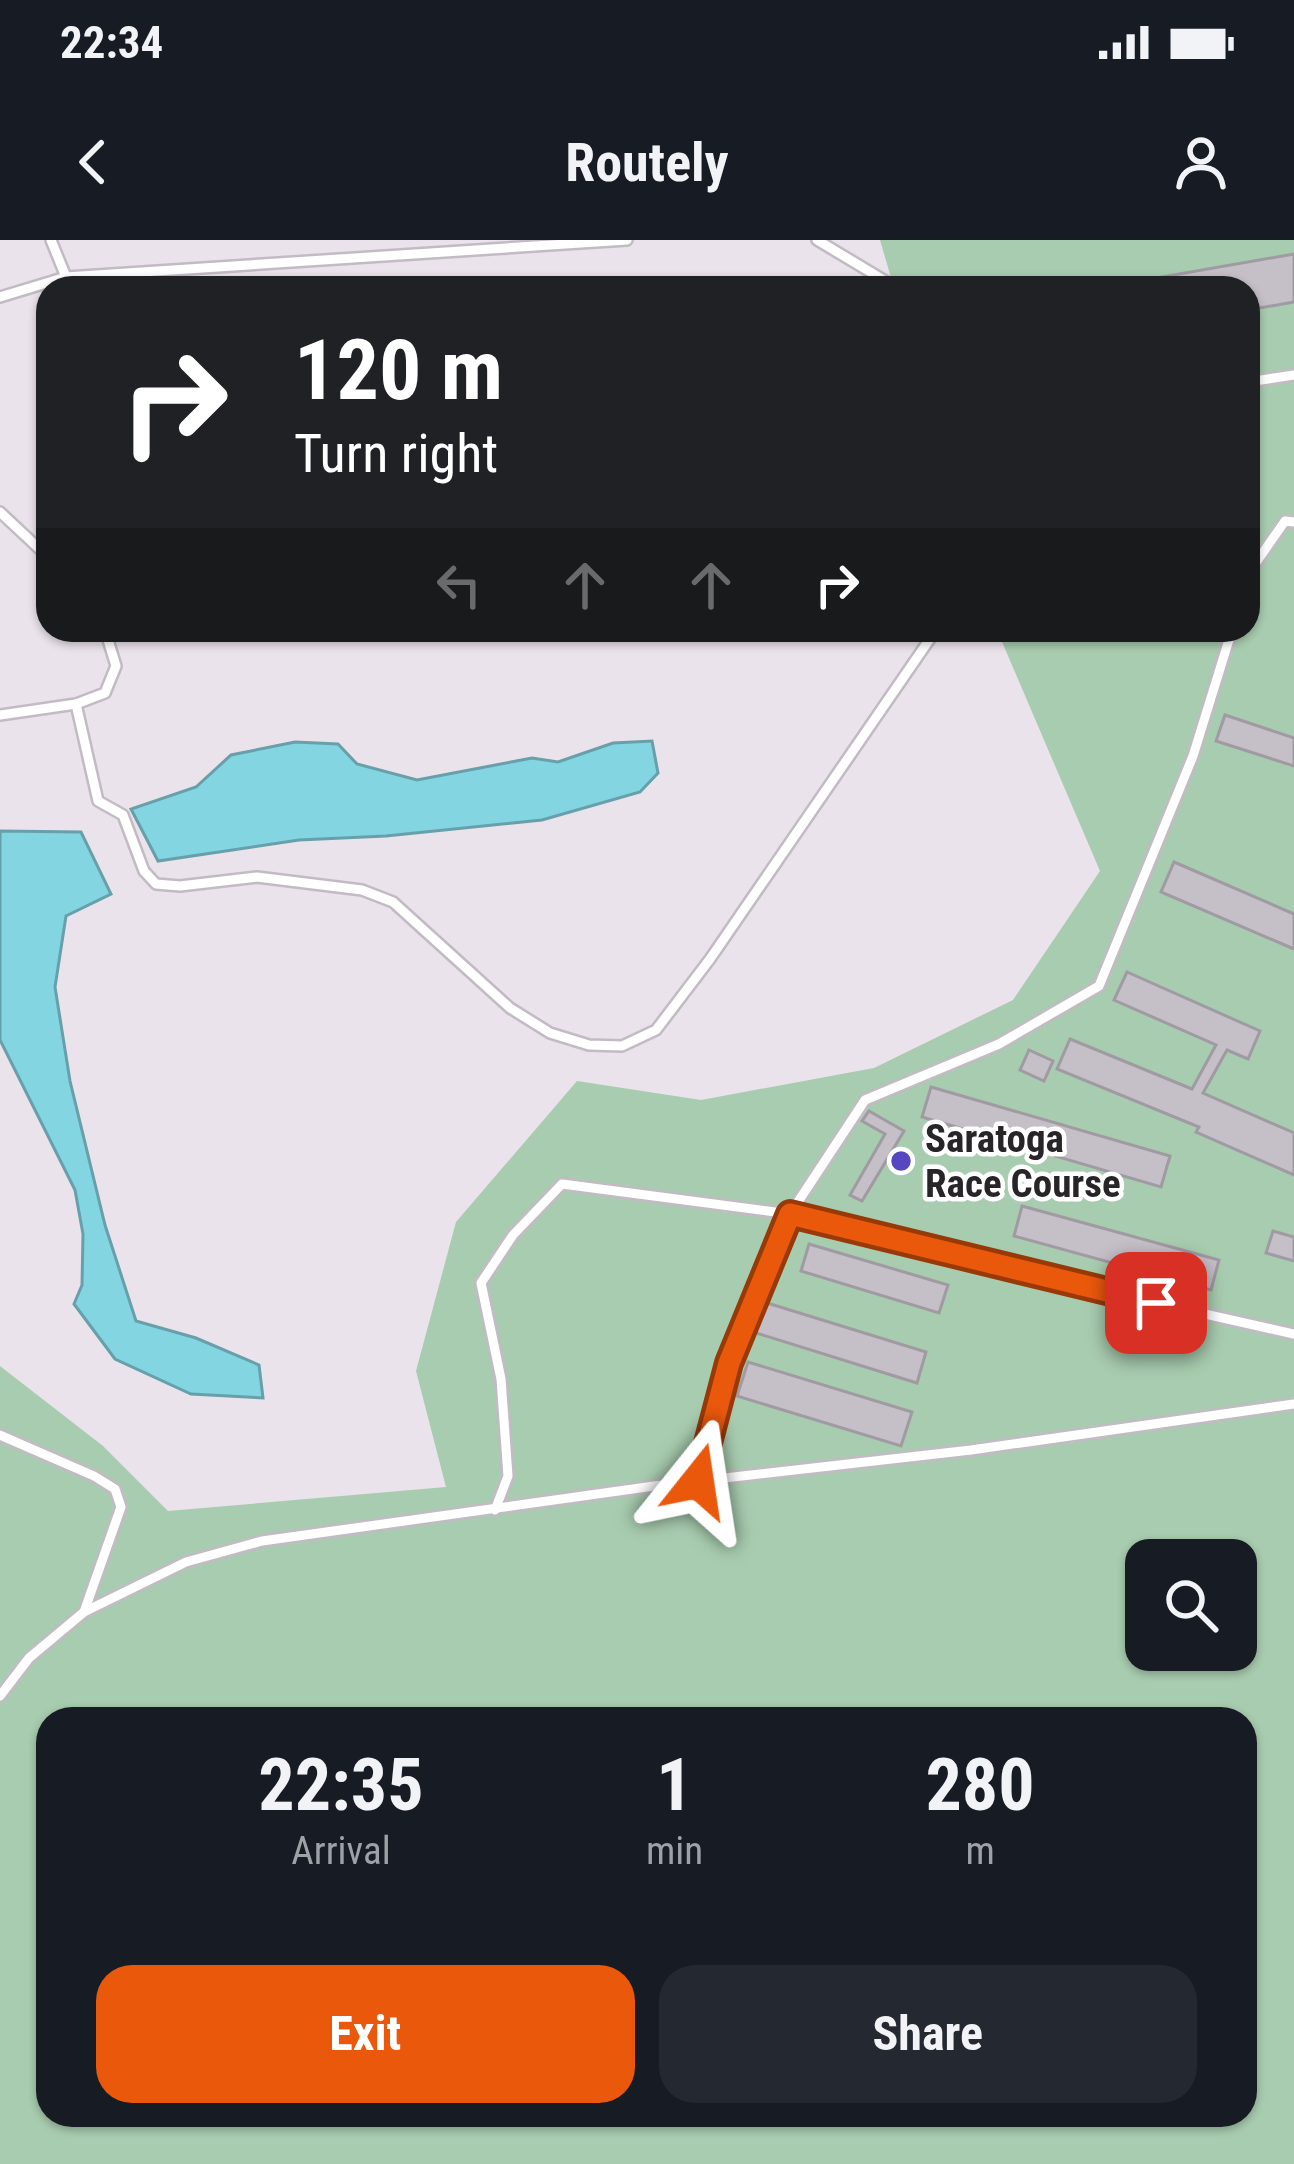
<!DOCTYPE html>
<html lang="en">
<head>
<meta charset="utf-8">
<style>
  body { margin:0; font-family:"Roboto Condensed",sans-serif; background:#242831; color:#f1f3f6; height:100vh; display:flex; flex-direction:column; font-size:45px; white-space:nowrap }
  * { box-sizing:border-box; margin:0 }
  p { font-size:39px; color:#9ea1a6 }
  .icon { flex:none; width:66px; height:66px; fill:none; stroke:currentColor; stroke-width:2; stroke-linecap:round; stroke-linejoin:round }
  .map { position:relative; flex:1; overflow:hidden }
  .sheet { position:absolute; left:36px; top:1467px; width:1221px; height:420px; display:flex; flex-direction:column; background:#171b24; border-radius:36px; box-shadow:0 3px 9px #0004 }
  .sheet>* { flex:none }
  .guide { position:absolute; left:36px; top:36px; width:1224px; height:366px; border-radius:36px; box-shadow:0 3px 9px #0004; background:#202124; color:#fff; overflow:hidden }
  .fabs { position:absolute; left:1125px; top:1299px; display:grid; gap:24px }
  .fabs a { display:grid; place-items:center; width:132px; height:132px; border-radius:24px; background:#171b24; box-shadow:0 3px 9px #0004; font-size:60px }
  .pin { position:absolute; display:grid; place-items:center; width:102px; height:102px; color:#fff; margin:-51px; border-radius:24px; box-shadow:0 6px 18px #0006 }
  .me { position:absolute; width:132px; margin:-66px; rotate:15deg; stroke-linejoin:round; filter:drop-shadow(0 0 9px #0008) }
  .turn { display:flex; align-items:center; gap:42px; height:252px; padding:0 60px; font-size:54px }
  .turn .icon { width:156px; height:156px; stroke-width:2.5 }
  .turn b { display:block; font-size:84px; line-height:102px }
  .lanes { display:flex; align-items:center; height:114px; padding:0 60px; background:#0003; justify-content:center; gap:60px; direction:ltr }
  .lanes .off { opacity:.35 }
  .eta { display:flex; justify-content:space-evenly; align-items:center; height:204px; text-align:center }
  .eta b { font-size:72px; font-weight:700; line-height:84px }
  .action { display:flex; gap:24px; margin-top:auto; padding:24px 60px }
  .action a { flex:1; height:138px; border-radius:36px; background:#ea580c; color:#fff; font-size:48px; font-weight:700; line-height:138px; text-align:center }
  .action a+a { background:#242831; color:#f1f3f6 }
  .status { display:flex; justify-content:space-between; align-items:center; height:84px; padding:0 60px; background:#171b24; direction:ltr }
  .status svg { height:33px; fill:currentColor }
  header { display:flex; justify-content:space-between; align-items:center; height:156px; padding:0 60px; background:#171b24; font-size:54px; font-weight:700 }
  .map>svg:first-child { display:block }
</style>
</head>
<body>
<div class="status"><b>22:34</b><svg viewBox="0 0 49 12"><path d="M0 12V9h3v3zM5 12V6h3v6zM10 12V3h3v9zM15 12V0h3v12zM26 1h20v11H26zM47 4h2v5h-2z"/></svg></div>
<header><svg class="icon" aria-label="back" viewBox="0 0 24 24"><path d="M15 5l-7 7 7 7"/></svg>Routely<svg class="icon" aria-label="person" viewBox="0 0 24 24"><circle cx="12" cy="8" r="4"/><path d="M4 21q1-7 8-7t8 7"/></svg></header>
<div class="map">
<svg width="1294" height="1924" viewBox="0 0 1294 1924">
  <rect width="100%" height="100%" fill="#eae3ec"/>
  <path fill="#a8ccaf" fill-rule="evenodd" d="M880,0H1294V1924H0V1126L103,1206L168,1271L446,1247L416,1131L456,982L577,841L701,860L874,828L1013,760L1100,631L997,390H1248V48H894ZM1146,1320H1236V1410H1146ZM48,1479H1245V1875H48Z"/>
  <g fill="#82d5e1" stroke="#67a0aa" stroke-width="3">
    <polygon points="652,501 658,533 640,552 542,580 386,596 299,600 158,621 131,569 196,547 231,515 295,502 338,504 357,524 417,540 532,518 558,522 613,503"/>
    <polygon points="0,591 81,592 111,654 66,676 55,747 70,841 105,985 136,1081 196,1098 259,1125 263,1158 191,1154 115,1119 74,1064 82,1045 83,994 75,950 0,800"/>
  </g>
  <g fill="#c5bfc8" stroke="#a09aa3" stroke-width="3">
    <polygon points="1294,14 1294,62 1248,70 1248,48 1139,48 1139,41"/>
    <polygon points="1225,475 1294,498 1294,526 1216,501"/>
    <polygon points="1174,622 1294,674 1294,709 1161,652"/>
    <polygon points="1127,732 1260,791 1248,819 1227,810 1203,853 1294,893 1294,935 1196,892 1199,887 1057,829 1070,799 1192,849 1216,805 1114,760"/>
    <polygon points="1029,810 1053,821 1044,841 1020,830"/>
    <polygon points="931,847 1170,916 1161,947 922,877"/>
    <polygon points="869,871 904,891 862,961 850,955 885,894 862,881"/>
    <polygon points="1022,966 1219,1020 1211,1050 1014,996"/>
    <polygon points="1273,991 1294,997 1294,1021 1266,1013"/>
    <polygon points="809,1004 948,1045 939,1073 801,1031"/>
    <polygon points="764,1062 926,1112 917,1143 753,1092"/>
    <polygon points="748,1122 912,1172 901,1206 737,1156"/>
  </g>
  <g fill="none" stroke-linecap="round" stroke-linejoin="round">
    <defs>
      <g id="service">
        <polyline points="51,0 66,37 627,0"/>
        <polyline points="817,0 897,48"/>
        <polyline points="0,57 66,37"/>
        <polyline points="1248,142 1294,135"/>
        <polyline points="0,272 48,317"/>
        <polyline points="1248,334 1285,281 1294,282"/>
        <polyline points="76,464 98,561 123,575 144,631 156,644 180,646 257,637 362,650 393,662 510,768 550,793 589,805 622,806 656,790 710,719 936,390"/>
        <polyline points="0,475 76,464 105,453 116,426 105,390"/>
        <polyline points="0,1195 94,1236 115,1249 121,1267 84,1372 29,1418 0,1456"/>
        <polyline points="698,1241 729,1123 790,974 865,860 999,804 1099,746 1193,516 1232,390"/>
        <polyline points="495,1270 508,1236 501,1139 481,1043 513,995 562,944 790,974 1019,1032 1294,1094"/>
        <polyline points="84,1372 186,1322 262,1301 654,1246 971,1210 1294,1164"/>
      </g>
    </defs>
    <use href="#service" stroke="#c2bbc3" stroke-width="14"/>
    <use href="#service" stroke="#fff" stroke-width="9"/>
  </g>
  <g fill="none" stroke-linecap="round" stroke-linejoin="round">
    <defs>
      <polyline id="route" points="698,1241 729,1123 790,974 1156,1063"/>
    </defs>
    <use href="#route" stroke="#983908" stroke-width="30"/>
    <use href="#route" stroke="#ea580c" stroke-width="21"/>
  </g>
  <circle fill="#5447bf" stroke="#fff" stroke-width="4.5" cx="901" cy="921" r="12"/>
  <g text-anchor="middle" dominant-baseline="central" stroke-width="9" stroke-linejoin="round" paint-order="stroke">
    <g font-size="39" font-weight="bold" fill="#272528" stroke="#fff" text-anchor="start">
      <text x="925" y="899">Saratoga<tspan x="925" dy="45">Race Course</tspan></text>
    </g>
  </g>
</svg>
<div class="fabs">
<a><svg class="icon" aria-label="search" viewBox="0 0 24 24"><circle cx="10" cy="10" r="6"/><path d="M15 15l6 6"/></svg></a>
</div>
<div class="pin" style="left:1156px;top:1063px;background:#d93025"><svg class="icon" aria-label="arrive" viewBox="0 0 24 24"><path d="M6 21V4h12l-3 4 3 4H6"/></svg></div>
<svg class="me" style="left:698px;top:1241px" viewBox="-20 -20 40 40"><path d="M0-17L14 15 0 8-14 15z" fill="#ea580c" stroke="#fff" stroke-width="4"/></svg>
<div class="guide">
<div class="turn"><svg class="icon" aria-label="right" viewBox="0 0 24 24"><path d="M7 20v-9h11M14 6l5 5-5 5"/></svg><div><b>120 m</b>Turn right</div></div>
<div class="lanes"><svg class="icon off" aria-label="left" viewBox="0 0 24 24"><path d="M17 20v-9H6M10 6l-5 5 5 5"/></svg><svg class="icon off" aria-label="ahead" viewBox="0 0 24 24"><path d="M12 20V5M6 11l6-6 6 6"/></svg><svg class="icon off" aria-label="ahead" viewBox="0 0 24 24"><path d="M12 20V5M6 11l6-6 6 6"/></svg><svg class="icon" aria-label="right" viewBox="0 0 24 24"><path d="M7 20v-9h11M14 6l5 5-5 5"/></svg></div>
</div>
<section class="sheet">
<div class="eta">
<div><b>22:35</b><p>Arrival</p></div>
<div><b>1</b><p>min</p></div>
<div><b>280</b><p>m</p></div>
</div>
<div class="action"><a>Exit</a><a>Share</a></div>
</section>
</div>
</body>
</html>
